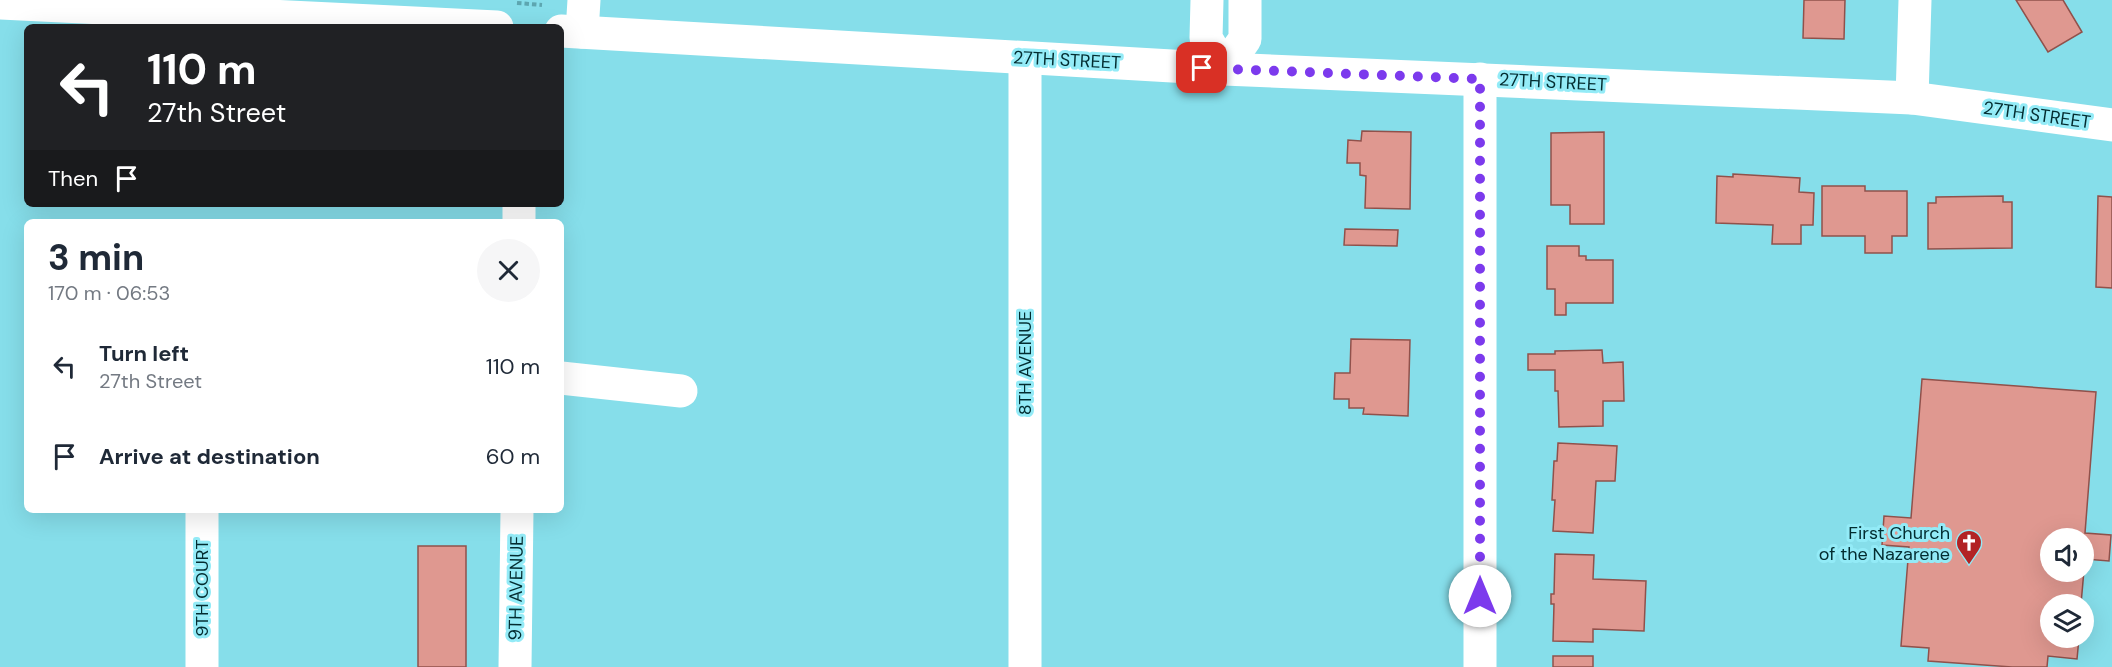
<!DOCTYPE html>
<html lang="en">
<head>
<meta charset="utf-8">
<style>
  body { margin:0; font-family:"DM Sans",sans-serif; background:#f6f6f7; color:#1f2937; height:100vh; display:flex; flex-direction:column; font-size:22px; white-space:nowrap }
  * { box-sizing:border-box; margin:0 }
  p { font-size:20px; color:#747a83 }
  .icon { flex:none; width:33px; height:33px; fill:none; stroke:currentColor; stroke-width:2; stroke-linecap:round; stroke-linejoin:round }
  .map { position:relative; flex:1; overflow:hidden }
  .sheet { position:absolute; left:24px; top:219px; width:540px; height:294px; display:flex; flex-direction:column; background:#fff; border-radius:9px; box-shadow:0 6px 24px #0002 }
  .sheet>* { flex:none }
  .hud { position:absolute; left:24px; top:24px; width:540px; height:183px; border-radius:9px; box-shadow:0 6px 24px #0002; background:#202124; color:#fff; overflow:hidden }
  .fabs { position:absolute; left:2040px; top:528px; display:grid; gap:12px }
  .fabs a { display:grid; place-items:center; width:54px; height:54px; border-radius:50%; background:#fff; box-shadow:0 6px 24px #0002; font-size:30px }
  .pin { position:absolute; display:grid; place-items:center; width:51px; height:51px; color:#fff; margin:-26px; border-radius:12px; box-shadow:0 3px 9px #0006 }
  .me { position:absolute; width:66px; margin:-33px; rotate:0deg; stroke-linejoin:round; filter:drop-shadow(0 0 4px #0008) }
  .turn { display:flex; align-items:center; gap:21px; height:126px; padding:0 24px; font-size:27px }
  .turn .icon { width:78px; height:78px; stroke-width:2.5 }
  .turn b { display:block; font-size:42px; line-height:51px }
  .then { display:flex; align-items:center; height:57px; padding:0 24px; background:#0003; gap:12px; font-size:22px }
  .round { display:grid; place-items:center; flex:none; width:63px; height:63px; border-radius:32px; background:#f6f6f7 }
  .headline { display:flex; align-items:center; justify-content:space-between; height:102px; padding:0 24px }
  h1 { font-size:36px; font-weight:700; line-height:45px }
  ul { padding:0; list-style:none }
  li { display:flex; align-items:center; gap:18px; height:90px; padding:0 24px }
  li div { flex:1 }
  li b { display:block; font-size:22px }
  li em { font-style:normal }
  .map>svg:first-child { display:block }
</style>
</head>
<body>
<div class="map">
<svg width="2112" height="667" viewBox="0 0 2112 667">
  <rect width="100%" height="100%" fill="#86deea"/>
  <g fill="#df9890" stroke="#90514b" stroke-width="1.5" fill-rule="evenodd">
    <polygon points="1804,0 1845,0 1844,39 1803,38"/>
    <polygon points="2016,0 2063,0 2082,32 2048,52"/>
    <polygon points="1362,131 1411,132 1410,209 1365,208 1366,176 1360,175 1360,163 1347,163 1348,140 1361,141"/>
    <polygon points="1604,132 1604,224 1570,224 1570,205 1551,205 1551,133"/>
    <polygon points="1733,174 1800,178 1799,192 1814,193 1813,225 1801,225 1801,244 1772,244 1773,225 1716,223 1717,176 1733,177"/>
    <polygon points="1822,186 1865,186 1865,191 1907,191 1907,236 1892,236 1892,253 1865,253 1865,236 1822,236"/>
    <polygon points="2003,196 2003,202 2012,202 2012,248 1928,249 1928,203 1936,203 1936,197"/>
    <polygon points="2098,196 2112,197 2112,288 2096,287"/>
    <polygon points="1345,229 1398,230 1397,246 1344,245"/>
    <polygon points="1547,246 1579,246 1579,256 1586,256 1586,260 1613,260 1613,303 1566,303 1566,315 1555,315 1555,289 1547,289"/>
    <polygon points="1351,339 1410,340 1408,416 1363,414 1364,408 1349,408 1349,399 1334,399 1335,373 1350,373"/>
    <polygon points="1602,350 1603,363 1623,362 1624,401 1603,401 1603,426 1559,427 1558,391 1555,391 1555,370 1528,370 1528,354 1555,354 1555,351"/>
    <path d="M1922,379L2096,392L2085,533L2111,535L2109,561L2085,559L2081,604H2050V638H2079L2077,659L2048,656L2047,667H2012L1928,661L1929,648L1901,646L1909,547L1882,545L1884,516L1911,518ZM2050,538H2084V572H2050Z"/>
    <polygon points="1558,443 1617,446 1615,481 1596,481 1593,533 1553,531 1555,500 1552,500 1554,461 1557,461"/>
    <rect x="418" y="546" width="48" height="121"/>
    <polygon points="1555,554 1594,555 1593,579 1646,581 1644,631 1593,629 1593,642 1553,641 1554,604 1551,604 1551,594 1554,594"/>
    <rect x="1553" y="656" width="40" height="11"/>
  </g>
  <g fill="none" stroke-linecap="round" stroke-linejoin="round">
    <polyline stroke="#5da6b0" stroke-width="4" stroke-dasharray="4.5 3" stroke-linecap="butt" points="517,3 542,5"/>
    <g stroke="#fff" stroke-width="33">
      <polyline points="1207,0 1206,38 1224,69 1245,39 1245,0"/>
      <polyline points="0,3 497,27"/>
      <polyline points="561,31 1224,69 1912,98 2112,125"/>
      <polyline points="582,32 584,0"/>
      <polyline points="1480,79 1480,667"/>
      <polyline points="1912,98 1915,0"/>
      <polyline points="519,222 519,204"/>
      <polyline points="561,378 681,391"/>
      <polyline points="202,667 202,510"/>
      <polyline points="515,667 517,510"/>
      <polyline points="1025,667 1025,58"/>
    </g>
  </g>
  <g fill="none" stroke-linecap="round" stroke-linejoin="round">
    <polyline stroke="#7c3aed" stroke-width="10" stroke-dasharray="0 18" points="1202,68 1480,79 1480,596"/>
  </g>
  <defs>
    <symbol id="church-pin" viewBox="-11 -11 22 30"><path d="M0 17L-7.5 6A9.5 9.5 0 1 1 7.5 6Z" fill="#b22224" stroke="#93ebf7"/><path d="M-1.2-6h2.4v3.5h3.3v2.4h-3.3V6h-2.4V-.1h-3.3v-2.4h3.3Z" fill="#fff"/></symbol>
  </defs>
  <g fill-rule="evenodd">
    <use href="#church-pin" x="1954" y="528" width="30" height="40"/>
  </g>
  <g text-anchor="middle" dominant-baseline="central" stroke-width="6" stroke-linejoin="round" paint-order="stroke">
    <g font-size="18" fill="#032c30" stroke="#93ebf7">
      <text transform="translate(1067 60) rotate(3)">27TH STREET</text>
      <text transform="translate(1553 82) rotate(3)">27TH STREET</text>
      <text transform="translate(2037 115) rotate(8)">27TH STREET</text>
      <text transform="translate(1025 363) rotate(-90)">8TH AVENUE</text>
      <text transform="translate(202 588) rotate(-90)">9TH COURT</text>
      <text transform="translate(516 588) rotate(-89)">9TH AVENUE</text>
    </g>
    <g font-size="18" fill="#032c30" stroke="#93ebf7" text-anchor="end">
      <text x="1950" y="533">First Church<tspan x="1950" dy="21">of the Nazarene</tspan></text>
    </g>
  </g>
</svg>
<div class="fabs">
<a><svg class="icon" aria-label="sound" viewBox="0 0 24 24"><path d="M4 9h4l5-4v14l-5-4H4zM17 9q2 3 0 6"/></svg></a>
<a><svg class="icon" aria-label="layers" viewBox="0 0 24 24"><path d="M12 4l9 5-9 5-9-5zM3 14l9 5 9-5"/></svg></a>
</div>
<div class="pin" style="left:1202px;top:68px;background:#d93025"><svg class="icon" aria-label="arrive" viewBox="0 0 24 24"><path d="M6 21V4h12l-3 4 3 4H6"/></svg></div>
<svg class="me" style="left:1480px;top:596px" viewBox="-20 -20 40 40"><circle r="19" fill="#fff"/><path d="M0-13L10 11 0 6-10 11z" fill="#7c3aed"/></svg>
<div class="hud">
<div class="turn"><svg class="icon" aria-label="left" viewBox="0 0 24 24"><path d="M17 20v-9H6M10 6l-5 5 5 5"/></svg><div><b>110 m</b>27th Street</div></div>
<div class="then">Then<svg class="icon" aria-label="arrive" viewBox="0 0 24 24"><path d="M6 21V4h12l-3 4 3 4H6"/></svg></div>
</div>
<section class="sheet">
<div class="headline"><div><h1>3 min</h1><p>170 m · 06:53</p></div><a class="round"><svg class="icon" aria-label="close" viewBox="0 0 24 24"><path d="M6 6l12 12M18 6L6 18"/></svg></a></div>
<ul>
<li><svg class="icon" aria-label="left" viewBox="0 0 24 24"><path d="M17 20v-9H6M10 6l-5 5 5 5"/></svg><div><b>Turn left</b><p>27th Street</p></div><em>110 m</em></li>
<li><svg class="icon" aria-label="arrive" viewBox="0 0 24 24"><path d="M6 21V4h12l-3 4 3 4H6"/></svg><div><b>Arrive at destination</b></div><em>60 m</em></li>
</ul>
</section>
</div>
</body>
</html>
